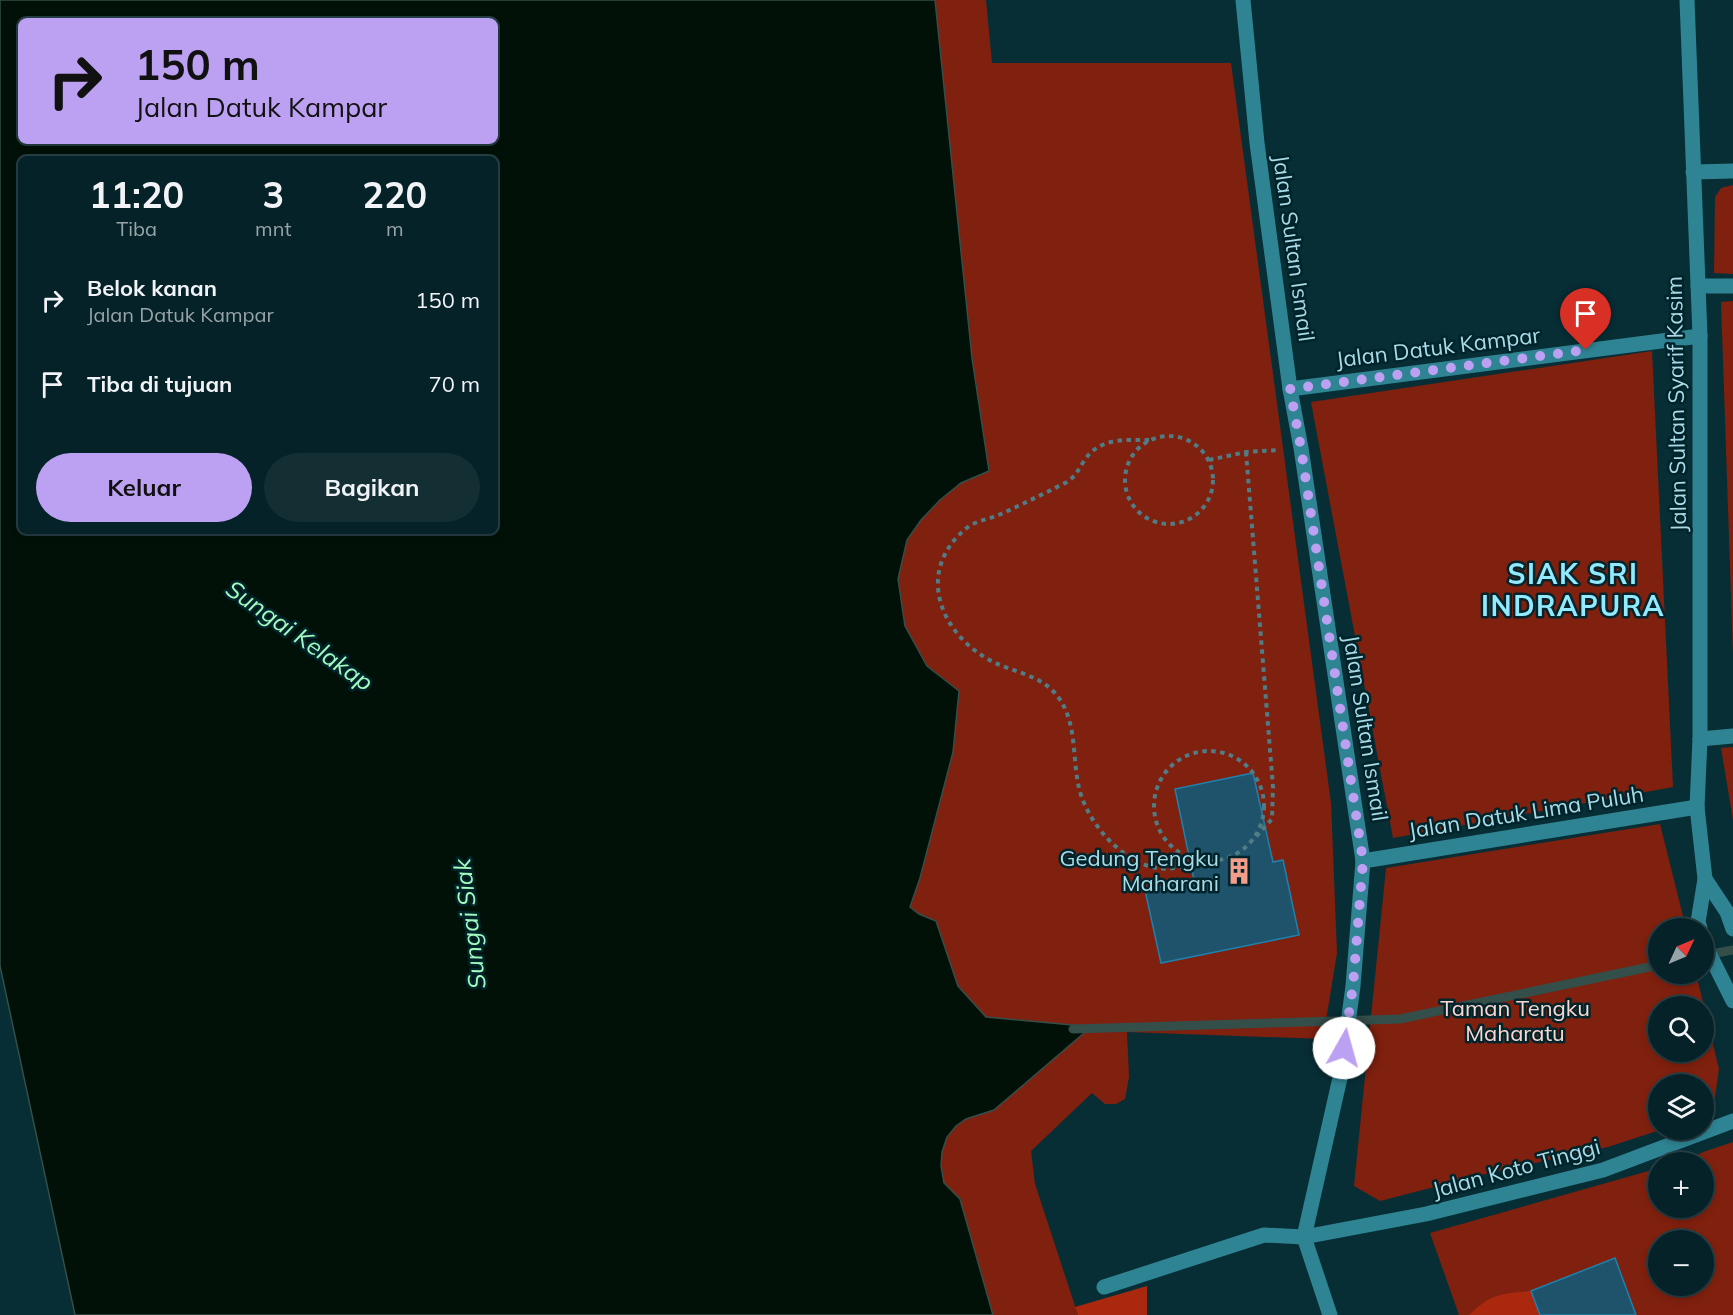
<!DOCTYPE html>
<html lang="id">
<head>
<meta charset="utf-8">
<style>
  body { margin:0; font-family:Mulish,sans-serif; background:#132f34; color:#f1f3f6; height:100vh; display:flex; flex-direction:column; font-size:22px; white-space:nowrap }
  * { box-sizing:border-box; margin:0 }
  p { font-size:20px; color:#97a4a8 }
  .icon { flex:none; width:33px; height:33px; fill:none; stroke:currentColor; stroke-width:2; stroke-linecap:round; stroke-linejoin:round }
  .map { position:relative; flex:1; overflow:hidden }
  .sheet { position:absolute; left:18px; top:156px; width:480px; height:378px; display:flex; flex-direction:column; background:#052228; border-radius:9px; box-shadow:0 3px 9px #0003,0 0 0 2px #263f45 }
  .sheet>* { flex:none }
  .guide { position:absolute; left:18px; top:18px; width:480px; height:126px; border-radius:9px; box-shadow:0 3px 9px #0003,0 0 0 2px #263f45; background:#bca0f2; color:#111; overflow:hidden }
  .needle { width:39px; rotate:46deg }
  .tools { position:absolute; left:1648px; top:918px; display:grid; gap:12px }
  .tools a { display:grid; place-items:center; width:66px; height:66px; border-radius:50%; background:#052228; box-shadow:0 3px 9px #0003,0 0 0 2px #263f45; font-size:30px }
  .pin { position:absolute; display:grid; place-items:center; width:51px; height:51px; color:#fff; margin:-62px -26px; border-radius:50% 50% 50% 0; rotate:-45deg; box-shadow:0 0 6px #0007 }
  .pin .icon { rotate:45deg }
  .me { position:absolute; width:66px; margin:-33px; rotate:7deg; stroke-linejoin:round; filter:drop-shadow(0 0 4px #0008) }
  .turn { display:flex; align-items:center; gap:21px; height:126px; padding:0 18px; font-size:27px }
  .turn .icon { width:78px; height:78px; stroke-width:2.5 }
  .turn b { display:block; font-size:42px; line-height:51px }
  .eta { display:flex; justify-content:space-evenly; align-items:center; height:102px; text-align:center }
  .eta b { font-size:36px; font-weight:700; line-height:42px }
  .action { display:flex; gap:12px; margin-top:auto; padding:12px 18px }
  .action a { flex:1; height:69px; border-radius:36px; background:#bca0f2; color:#111; font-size:24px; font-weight:700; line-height:69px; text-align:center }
  .action a+a { background:#132f34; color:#f1f3f6 }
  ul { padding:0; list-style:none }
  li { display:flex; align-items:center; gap:18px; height:84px; padding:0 18px }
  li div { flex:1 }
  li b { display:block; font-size:22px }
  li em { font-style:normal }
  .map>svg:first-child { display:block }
</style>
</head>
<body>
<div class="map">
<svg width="1733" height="1315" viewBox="0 0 1733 1315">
  <rect width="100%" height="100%" fill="#072e35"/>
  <g fill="#80200e" fill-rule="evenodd">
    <polygon points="935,0 986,0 992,63 1231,63 1331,803 1337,953 1323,1039 1127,1032 1129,1077 1125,1099 1116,1104 1105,1104 1092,1093 1031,1151 1035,1184 1078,1315 993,1315 960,1199 944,1183 941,1166 942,1152 947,1137 956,1126 966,1119 994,1110 1083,1026 986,1018 958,986 936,921 919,914 910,908 920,878 953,752 959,691 927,666 905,626 898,579 907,540 921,520 940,500 961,483 989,470 972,358"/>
    <polygon points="1733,185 1733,274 1714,273 1715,197 1721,188"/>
    <polygon points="1733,301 1733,655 1721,302"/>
    <polygon points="1652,351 1673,787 1393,838 1311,402"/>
    <polygon points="1733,747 1733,820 1721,748"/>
    <polygon points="1660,824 1686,928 1659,928 1659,974 1696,974 1704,1006 1659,1006 1659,1052 1704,1052 1704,1008 1719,1069 1715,1097 1704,1111 1704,1084 1659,1084 1660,1130 1608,1147 1481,1175 1380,1201 1354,1186 1386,868"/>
    <path d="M1733,1142V1315H1459L1430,1233L1659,1168V1208H1704V1162H1680L1706,1151ZM1659,1240H1704V1286H1659Z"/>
  </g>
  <g fill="#a9280e">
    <polygon points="1147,1286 1147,1315 1078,1315 1075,1307"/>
    <path d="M1531,1291L1540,1315H1469C1492,1293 1500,1294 1531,1291Z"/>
  </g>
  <path fill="#021107" stroke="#344e4a" stroke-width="1.5" fill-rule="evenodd" d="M0,0H935L972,358L989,471L961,483L940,500L921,520L907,540L898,579L905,626L927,666L959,691L953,752L920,878L910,907L919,914L936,921L958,986L986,1017L1083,1026L1084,1033L994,1110L966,1119L956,1126L947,1137L942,1152L941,1166L944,1183L960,1199L993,1315H75L0,966ZM21,21H495V141H21ZM21,159H495V531H21Z"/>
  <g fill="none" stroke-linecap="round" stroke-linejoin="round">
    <g stroke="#344e4a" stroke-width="9">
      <polyline points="1706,955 1733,950"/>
      <polyline points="1073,1029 1400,1019 1659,965"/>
    </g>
  </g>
  <g fill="#1f526b" stroke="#1c82ad" stroke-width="1.5">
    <polygon points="1253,773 1273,862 1283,860 1299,935 1161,963 1145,890 1194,880 1175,789"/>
    <polygon points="1615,1258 1636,1315 1540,1315 1531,1291"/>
  </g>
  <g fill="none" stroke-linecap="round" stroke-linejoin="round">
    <g stroke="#507c85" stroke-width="4" stroke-dasharray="4.5 4.5" stroke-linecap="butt">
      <circle cx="1169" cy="480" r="44"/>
      <path d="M1149,440C1126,440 1099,437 1084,461C1078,470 1076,476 1067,482C1045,493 1023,504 1001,514C990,519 978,520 968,527C917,567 936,628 986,658C1007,671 1036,673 1054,692C1077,717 1072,752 1078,783C1084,819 1120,862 1157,868C1171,871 1191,864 1206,862"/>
      <polyline points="1246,452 1273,787 1272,819 1253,840"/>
      <polyline points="1209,460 1246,452 1279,450"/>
      <circle cx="1209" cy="806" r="55"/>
    </g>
    <g stroke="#2f8494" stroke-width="15">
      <polyline points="1243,0 1257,143 1290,389 1301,448 1363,861 1353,986 1342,1069 1304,1237 1330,1315"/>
      <polyline points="1687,0 1700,336 1700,739 1697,807 1705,879 1698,922 1700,928"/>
      <polyline points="1693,172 1733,171"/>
      <polyline points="1698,286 1733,286"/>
      <polyline points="1290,389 1700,336"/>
      <polyline points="1700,739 1733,736"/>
      <polyline points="1363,861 1697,807"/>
      <polyline points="1705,879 1727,912 1733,929"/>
      <polyline points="1704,943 1733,1001"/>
      <polyline points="1104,1287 1264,1235 1304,1237 1426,1214 1603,1170 1733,1121"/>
    </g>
  </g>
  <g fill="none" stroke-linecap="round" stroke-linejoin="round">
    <polyline stroke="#bca0f2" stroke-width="10" stroke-dasharray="0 18" points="1344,1048 1353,986 1363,861 1301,448 1290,389 1586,350"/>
  </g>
  <defs>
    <symbol id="building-bare" viewBox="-9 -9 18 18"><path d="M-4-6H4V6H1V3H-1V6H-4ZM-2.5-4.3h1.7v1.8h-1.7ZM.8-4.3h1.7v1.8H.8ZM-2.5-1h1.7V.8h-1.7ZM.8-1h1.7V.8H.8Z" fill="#f49d8b" stroke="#00242b" stroke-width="2.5" paint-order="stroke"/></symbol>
  </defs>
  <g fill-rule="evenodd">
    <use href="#building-bare" x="1220" y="852" width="38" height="38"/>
  </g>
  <g text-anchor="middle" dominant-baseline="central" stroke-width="5" stroke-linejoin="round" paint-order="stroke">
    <g font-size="22" fill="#a9dbe7" stroke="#00242b">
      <text transform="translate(1294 248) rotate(82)">Jalan Sultan Ismail</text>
      <text transform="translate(1438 347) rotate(-7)">Jalan Datuk Kampar</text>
      <text transform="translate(1676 404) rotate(-91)">Jalan Sultan Syarif Kasim</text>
      <text transform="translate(1366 728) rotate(81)">Jalan Sultan Ismail</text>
      <text transform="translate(1526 812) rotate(-9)">Jalan Datuk Lima Puluh</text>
      <text transform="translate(1516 1168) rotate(-15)">Jalan Koto Tinggi</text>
    </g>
    <g font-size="22" fill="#a9dbe7" stroke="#00242b" text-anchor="end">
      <text x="1219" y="858">Gedung Tengku<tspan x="1219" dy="25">Maharani</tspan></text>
    </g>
    <g font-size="22" fill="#fad7d0" stroke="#00242b">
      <text x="1515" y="1008">Taman Tengku<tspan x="1515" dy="25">Maharatu</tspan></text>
    </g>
    <g font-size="24" font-style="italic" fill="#a4fbbd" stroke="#00242b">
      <text transform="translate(300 635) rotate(35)">Sungai Kelakap</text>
      <text transform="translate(469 924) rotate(-97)">Sungai Siak</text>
    </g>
    <g font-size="28" font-weight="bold" letter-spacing="1.5" fill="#94eafd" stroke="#00242b">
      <text x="1573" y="573">SIAK SRI<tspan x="1573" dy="32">INDRAPURA</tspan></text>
    </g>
  </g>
</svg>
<div class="tools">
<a><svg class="needle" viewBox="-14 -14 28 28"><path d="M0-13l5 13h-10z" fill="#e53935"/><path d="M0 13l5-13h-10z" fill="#97a4a8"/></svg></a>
<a><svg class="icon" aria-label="search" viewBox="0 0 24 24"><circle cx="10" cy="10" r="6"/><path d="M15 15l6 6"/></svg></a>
<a><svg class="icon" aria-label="layers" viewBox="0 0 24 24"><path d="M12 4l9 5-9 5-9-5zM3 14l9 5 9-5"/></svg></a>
<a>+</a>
<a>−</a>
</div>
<div class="pin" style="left:1586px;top:350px;background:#d93025"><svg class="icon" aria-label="arrive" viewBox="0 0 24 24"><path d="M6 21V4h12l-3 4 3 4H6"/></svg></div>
<svg class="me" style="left:1344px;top:1048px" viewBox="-20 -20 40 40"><circle r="19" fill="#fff"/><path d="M0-13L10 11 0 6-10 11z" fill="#bca0f2"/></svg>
<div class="guide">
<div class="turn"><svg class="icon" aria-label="right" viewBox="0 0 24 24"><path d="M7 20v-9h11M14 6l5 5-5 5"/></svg><div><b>150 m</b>Jalan Datuk Kampar</div></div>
</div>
<section class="sheet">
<div class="eta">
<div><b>11:20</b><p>Tiba</p></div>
<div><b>3</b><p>mnt</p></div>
<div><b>220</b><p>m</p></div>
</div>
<ul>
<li><svg class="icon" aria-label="right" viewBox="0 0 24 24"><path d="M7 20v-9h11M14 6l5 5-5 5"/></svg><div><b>Belok kanan</b><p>Jalan Datuk Kampar</p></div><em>150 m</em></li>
<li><svg class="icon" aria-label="arrive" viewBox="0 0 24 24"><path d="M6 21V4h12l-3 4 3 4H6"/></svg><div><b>Tiba di tujuan</b></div><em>70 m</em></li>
</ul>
<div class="action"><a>Keluar</a><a>Bagikan</a></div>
</section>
</div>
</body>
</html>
